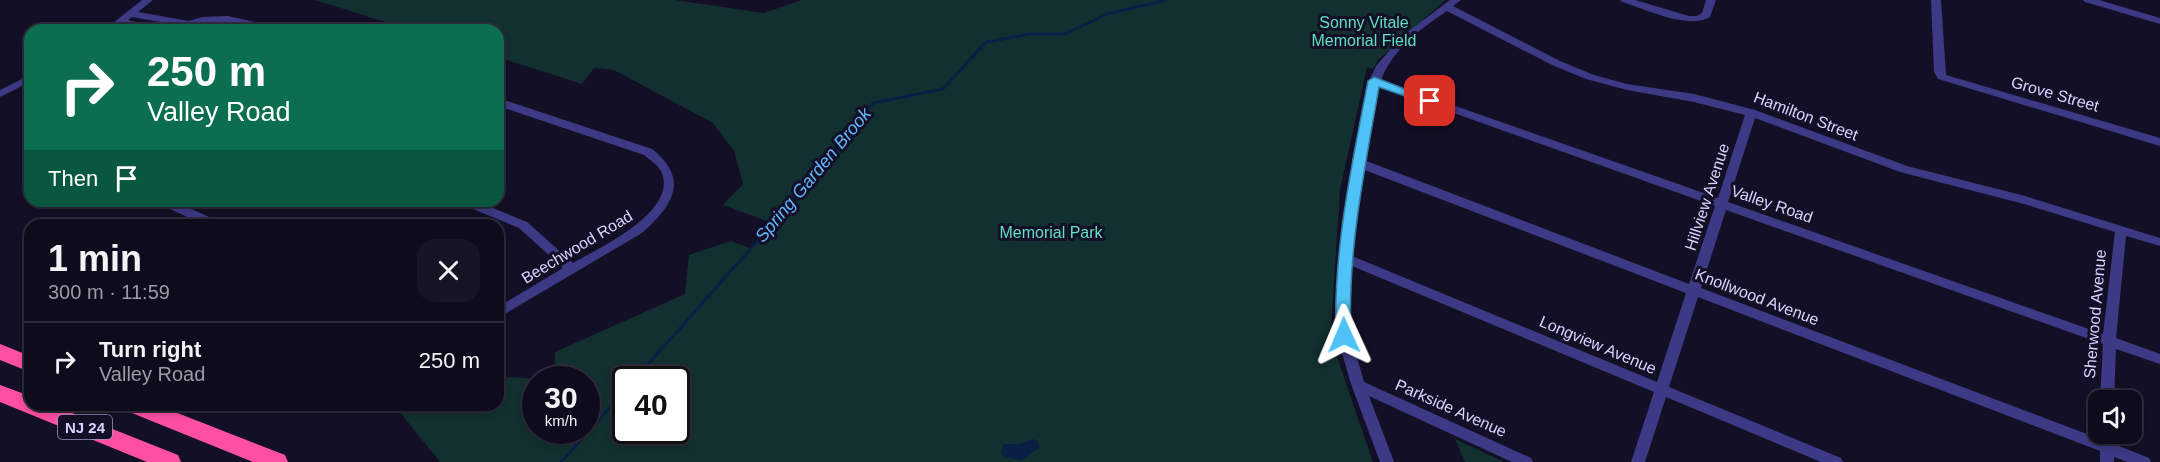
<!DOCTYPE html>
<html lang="en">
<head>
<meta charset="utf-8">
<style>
  body { margin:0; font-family:Helvetica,sans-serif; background:#171425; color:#f1f3f6; height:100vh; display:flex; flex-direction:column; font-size:22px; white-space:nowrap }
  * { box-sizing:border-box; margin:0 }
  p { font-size:20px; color:#9b9ba3 }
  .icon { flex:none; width:33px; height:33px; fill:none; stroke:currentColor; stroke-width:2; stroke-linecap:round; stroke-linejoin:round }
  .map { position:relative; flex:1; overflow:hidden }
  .panel { position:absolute; left:24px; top:219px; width:480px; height:192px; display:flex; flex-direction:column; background:#0e0b1c; border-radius:18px; box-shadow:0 3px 9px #0003,0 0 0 2px #2e2b3b }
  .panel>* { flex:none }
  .top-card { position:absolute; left:24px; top:24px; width:480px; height:183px; border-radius:18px; box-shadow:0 3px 9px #0003,0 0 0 2px #2e2b3b; background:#0b6e4f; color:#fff; overflow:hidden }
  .fabs { position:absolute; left:2088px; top:390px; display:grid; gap:12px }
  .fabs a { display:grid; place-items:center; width:54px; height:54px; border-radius:12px; background:#0e0b1c; box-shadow:0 3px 9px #0003,0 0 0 2px #2e2b3b; font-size:30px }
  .speed { position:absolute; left:522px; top:366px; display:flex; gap:12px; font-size:30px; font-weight:700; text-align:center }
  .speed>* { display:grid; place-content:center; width:78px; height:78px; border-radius:50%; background:#0e0b1c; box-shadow:0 3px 9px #0003,0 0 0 2px #2e2b3b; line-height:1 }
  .speed small { font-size:15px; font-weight:400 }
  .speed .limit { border:3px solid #111; border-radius:9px; background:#fff; color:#111 }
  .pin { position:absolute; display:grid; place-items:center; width:51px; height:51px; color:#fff; margin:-26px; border-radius:12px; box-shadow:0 3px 9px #0006 }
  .me { position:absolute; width:66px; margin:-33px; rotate:359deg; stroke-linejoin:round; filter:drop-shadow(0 0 4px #0008) }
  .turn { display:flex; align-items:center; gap:21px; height:126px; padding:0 24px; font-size:27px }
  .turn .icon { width:78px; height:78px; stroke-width:2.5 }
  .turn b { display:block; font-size:42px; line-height:51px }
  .then { display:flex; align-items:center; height:57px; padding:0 24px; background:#0003; gap:12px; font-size:22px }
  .round { display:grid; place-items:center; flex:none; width:63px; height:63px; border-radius:18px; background:#171425 }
  .overview { display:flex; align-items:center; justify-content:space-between; height:102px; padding:0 24px }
  h1 { font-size:36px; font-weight:800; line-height:45px }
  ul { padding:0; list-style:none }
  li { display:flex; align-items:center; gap:18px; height:78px; padding:0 24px; border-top:2px solid #2e2b3b }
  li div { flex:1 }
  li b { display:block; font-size:22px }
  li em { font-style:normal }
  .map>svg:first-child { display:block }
</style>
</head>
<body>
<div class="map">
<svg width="2160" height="462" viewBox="0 0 2160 462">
  <rect width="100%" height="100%" fill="#130f26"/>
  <g fill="#12302f" fill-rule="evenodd">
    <path d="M315,0H675L764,13L802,0H1445L1378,60L1373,69L1367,67L1340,190L1331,329L1335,351L1373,462H440L394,405H498V377L554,379L555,352L685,294L689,255L731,241L750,248L772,223L723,205L743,184L734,151L713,123L614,70L594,68L582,84L498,57V30H411ZM536,380H586V430H536ZM626,380H676V430H626Z"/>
    <polygon points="1455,439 1504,462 1465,462"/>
  </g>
  <polygon fill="#0a1f44" points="1033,439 1038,441 1039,448 1021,461 1003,456 1001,452 1004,444 1019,444"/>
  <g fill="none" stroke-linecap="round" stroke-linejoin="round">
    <g stroke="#0a1f44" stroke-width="3">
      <polyline points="634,380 809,183 873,103 943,89 986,42 1030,34 1065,34 1107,14 1166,0"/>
      <polyline points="561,462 626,389"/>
    </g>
    <g fill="#3d3a85" fill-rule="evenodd">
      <path d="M142,0H153L138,12L189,21L202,17L228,16L281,28L282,30C259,30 237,21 214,22C200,22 191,30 177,30L182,26L132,17L128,20L160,28L161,30H144L123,24L115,30H104Z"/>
      <path d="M1450,0H1461L1453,6L1560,61L1594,75L1627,84L1694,94L1755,110L1907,166L2025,196L2160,238V246L2126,236L2116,338L2160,354V364L2116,349L2114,400H2100L2103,344L1726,210L1701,288L2100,439V434H2114V444L2149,458L2151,462H2128L2114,457V462H2100V451L1698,297L1669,387L1841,458L1843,462H1821L1666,397L1645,462H1631L1654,392L1352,266L1349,315L1351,336L1364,382L1531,458L1533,462H1512L1369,396L1394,462H1380L1351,384L1337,336L1338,282L1353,155L1369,81L1376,66L1402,36ZM1447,11L1552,65L1586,79L1627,90L1694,102L1745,115L1718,198L1381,80C1393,49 1420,29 1447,11ZM1378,86L1715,206L1689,284L1364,160ZM1755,118L1900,172L2024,204L2115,232L2103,334L1728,202ZM1362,169L1686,293L1657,382L1352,256Z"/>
      <path d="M1620,0H1635L1689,16H1697L1702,13L1706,0H1716L1710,17C1688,30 1645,9 1622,2Z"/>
      <polygon points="1931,0 1941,0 1946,75 2160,138 2160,146 1938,79 1934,72"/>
      <polygon points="2083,0 2099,0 2160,18 2160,24 2085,2"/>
      <polygon points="30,75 30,82 0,97 0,90"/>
      <path d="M498,98L652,149C690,179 673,206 642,233L498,318V307L563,268L519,228L461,204L459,201H476L527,222L573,263C599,248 680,211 661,171C657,164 650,160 644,155L498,106Z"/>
      <polygon points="157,201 174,201 220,222 222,225 205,225 159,204"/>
    </g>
    <g fill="#ff4fa3" fill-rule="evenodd">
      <polygon points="0,344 30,356 30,372 0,360"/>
      <polygon points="0,385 30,396 30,405 52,405 178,455 181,462 147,462 0,402"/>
      <polygon points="124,405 157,405 285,455 288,462 253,462 127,411"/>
    </g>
  </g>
  <path fill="#4fc3f7" stroke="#337fa1" stroke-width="1.5" d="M1374,77L1436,101L1430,105L1379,87C1365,168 1347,252 1351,335L1344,341L1336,335C1333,250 1352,164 1368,81Z"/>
  <g text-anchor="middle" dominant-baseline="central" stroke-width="6" stroke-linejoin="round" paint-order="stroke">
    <rect fill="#130f26" stroke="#9e99be" stroke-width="1.5" x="58" y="415" width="54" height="24" rx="4.5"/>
    <g font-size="15" font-weight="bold" fill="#d9d4ff">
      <text x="85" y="427">NJ 24</text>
    </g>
    <g font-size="16" fill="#5fe0c0" stroke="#130f26">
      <text x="1364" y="22">Sonny Vitale<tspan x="1364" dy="18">Memorial Field</tspan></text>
      <text x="1051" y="232">Memorial Park</text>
    </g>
    <g font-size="16" fill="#d9d4ff" stroke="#130f26">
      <text transform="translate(2055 94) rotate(16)">Grove Street</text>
      <text transform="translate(1806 116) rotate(21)">Hamilton Street</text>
      <text transform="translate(1707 197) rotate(-72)">Hillview Avenue</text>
      <text transform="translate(1772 204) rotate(19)">Valley Road</text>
      <text transform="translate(577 247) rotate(-31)">Beechwood Road</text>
      <text transform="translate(1757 297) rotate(21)">Knollwood Avenue</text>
      <text transform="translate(2095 314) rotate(-85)">Sherwood Avenue</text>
      <text transform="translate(1598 345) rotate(23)">Longview Avenue</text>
      <text transform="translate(1451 408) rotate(24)">Parkside Avenue</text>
    </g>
    <g font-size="18" font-style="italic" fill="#62b6ff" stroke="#130f26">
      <text transform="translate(813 175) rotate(-50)">Spring Garden Brook</text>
    </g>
  </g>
</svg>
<div class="fabs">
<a><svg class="icon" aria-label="sound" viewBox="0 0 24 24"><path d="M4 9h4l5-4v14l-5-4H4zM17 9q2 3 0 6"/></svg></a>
</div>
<div class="speed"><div>30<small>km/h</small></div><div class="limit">40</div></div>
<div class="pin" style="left:1430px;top:101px;background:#d93025"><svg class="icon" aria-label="arrive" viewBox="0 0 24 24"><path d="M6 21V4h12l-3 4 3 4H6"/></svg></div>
<svg class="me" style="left:1344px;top:335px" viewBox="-20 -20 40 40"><path d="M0-17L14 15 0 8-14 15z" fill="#4fc3f7" stroke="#fff" stroke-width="4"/></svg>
<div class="top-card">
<div class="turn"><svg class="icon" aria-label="right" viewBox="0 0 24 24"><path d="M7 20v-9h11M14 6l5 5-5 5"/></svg><div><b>250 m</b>Valley Road</div></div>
<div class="then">Then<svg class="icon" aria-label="arrive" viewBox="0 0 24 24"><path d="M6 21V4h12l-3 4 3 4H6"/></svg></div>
</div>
<section class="panel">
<div class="overview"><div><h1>1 min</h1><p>300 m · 11:59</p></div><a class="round"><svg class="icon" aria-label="close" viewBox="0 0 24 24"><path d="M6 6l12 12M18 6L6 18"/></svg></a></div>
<ul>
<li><svg class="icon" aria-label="right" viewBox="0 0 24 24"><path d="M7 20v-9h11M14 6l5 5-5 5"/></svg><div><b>Turn right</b><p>Valley Road</p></div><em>250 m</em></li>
</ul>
</section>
</div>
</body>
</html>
